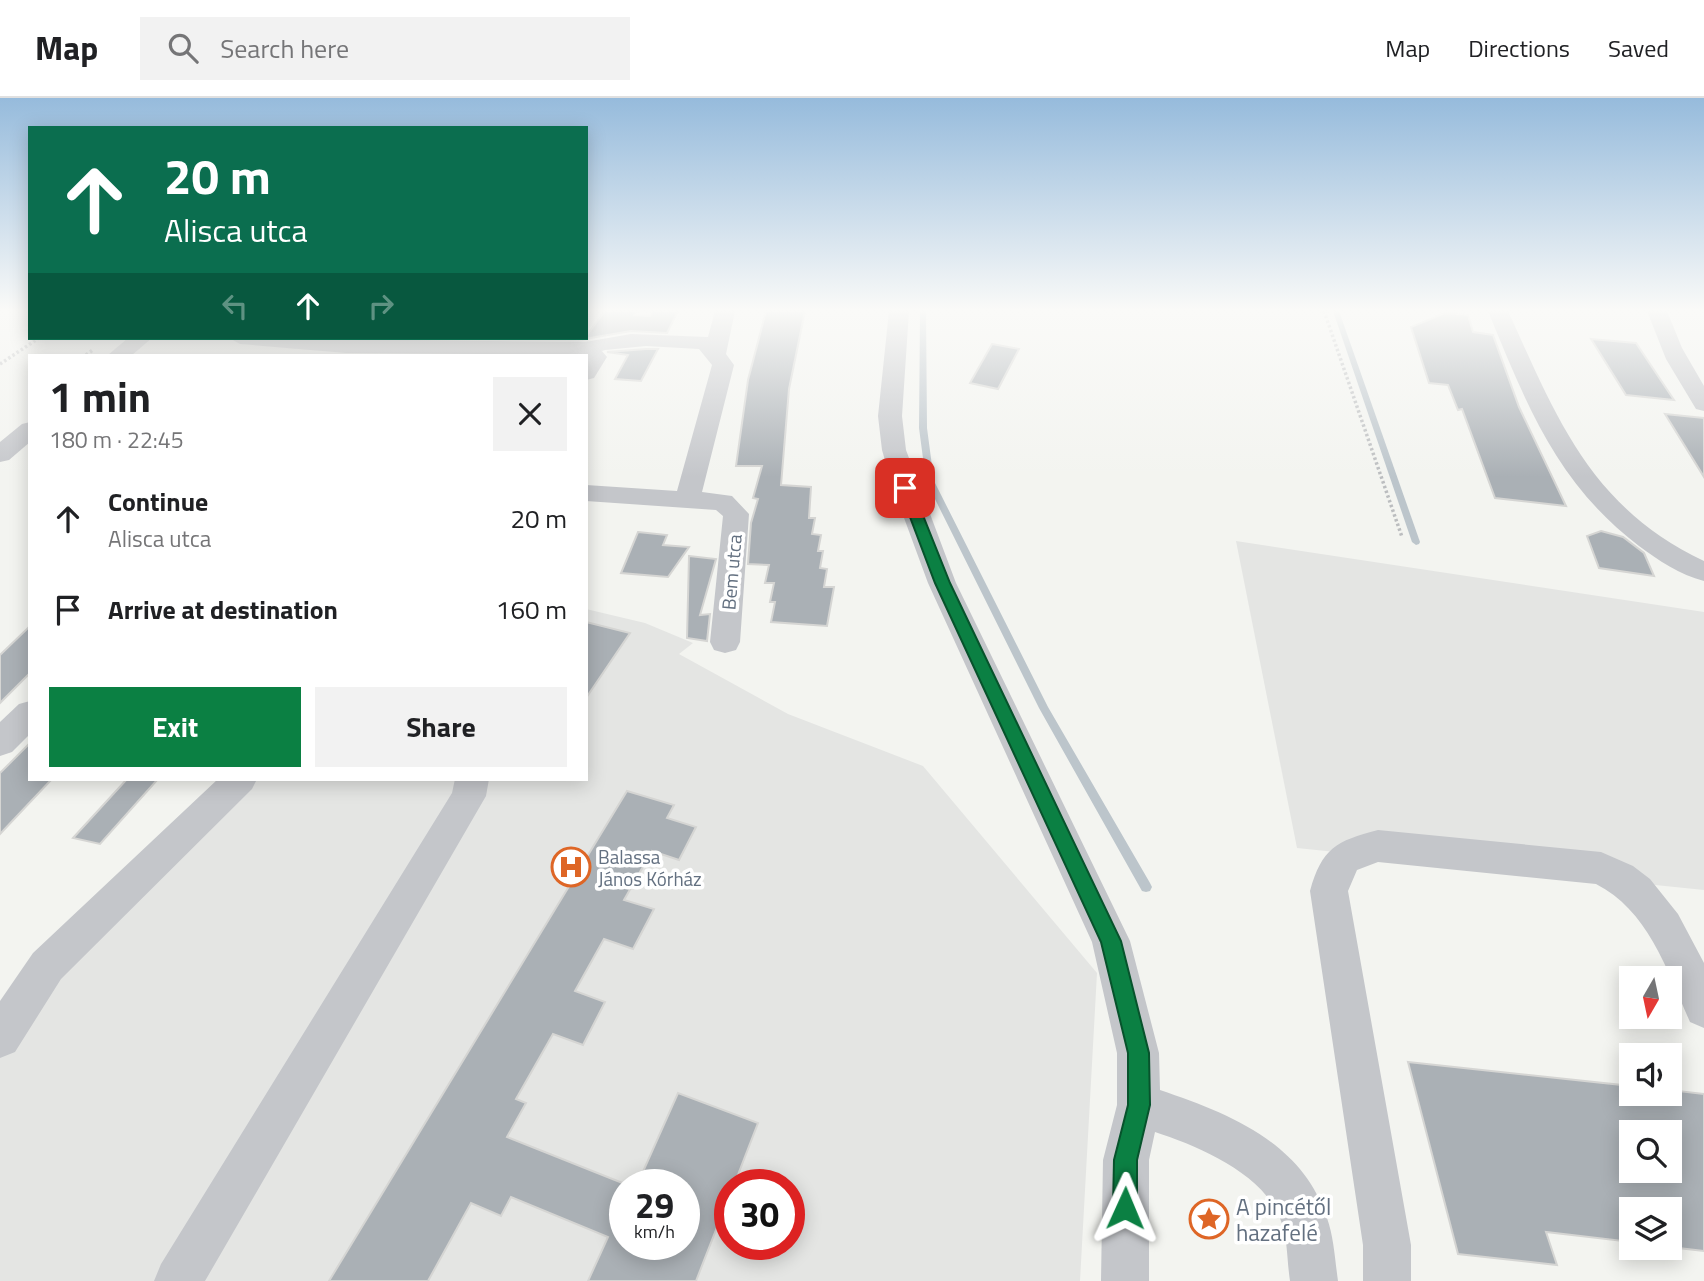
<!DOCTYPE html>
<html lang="en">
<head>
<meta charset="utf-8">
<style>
  body { margin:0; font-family:"Titillium Web",sans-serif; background:#f2f2f2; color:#202124; height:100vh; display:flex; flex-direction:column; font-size:26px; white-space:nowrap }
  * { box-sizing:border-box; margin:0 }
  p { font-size:23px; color:#757577 }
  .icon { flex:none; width:38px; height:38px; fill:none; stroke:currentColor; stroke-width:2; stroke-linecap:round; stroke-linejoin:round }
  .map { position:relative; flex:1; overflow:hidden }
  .drawer { position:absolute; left:28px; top:256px; width:560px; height:427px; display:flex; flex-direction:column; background:#fff; border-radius:0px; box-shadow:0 4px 18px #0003 }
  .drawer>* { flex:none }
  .hud { position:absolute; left:28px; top:28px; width:560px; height:214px; border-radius:0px; box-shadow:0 4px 18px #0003; background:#0b6e4f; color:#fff; overflow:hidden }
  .needle { width:46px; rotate:189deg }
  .fabs { position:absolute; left:1619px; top:868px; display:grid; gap:14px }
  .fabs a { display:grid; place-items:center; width:63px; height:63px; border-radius:0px; background:#fff; box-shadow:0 4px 18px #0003; font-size:35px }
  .speed { position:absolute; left:609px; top:1071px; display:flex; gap:14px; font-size:35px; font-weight:700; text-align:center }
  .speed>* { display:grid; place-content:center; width:91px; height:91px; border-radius:50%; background:#fff; box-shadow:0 4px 18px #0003; line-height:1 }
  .speed small { font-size:18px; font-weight:400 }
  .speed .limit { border:10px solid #d22; background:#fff; color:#111 }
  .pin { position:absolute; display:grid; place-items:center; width:60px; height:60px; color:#fff; margin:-30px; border-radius:14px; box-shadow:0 4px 10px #0006 }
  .me { position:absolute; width:77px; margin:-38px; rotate:1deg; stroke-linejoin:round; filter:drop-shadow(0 0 5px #0008) }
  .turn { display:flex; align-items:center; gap:24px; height:147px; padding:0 21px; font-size:32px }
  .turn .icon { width:91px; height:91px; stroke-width:2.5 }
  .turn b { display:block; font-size:49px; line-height:60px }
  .lanes { display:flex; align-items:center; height:66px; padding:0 21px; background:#0003; justify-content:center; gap:35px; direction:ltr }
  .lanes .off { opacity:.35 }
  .round { display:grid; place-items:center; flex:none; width:74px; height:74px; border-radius:0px; background:#f2f2f2 }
  .overview { display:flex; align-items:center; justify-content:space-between; height:119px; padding:0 21px }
  h1 { font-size:42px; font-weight:700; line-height:52px }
  .primary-button { display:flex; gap:14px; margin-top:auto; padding:14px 21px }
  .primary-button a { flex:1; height:80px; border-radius:0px; background:#0b8043; color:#fff; font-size:28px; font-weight:700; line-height:80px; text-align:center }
  .primary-button a+a { background:#f2f2f2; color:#202124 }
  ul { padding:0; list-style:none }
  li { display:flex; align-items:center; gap:21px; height:91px; padding:0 21px }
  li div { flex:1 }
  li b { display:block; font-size:26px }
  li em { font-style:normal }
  header { display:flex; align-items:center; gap:42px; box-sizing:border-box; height:98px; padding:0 35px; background:#fff; border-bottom:2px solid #e0e0e0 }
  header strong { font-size:33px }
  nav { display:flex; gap:38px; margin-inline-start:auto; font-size:24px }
  .search { width:490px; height:63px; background:#f2f2f2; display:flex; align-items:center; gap:18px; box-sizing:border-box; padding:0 24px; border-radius:0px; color:#757577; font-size:26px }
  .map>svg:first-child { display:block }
</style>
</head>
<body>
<header>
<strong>Map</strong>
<div class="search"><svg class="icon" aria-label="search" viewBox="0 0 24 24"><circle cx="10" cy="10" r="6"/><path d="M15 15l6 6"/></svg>Search here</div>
<nav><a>Map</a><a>Directions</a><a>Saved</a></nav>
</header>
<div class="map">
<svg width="1704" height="1183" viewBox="0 0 1704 1183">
  <rect width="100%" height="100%" fill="#f3f4f0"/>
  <g fill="#e4e5e3" fill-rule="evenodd">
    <polygon points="1236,443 1704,514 1704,792 1297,750"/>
    <path d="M586,511L645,525L693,545L679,556L788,616L923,668L1097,875L1080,1183H0V914L39,858L226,681H586ZM625,1087H684V1146H625ZM730,1087H789V1146H730Z"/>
  </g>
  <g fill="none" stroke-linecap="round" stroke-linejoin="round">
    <g fill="#bcc5cb" fill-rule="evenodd">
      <polygon points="920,213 926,213 927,330 934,383 1048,609 1150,785 1152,789 1150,793 1146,794 1142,793 1039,610 926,383 919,330"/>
      <polygon points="1333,213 1339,213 1420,444 1419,446 1416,447 1412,444"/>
    </g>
  </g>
  <g fill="#aab0b5" stroke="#d5d5d3" stroke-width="2" fill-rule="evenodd">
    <polygon points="605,213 637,213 634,217 650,218 653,213 678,213 667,235 631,233 584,241"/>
    <polygon points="766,213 805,213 789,291 781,387 811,389 809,420 815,420 812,436 821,437 818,453 823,453 820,470 827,471 824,489 834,489 827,528 771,524 775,504 770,504 774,485 765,485 769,467 748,466 751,425 758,401 753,400 762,368 736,368 748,282"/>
    <polygon points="1445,215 1468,217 1473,234 1493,237 1519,309 1566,408 1495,400 1462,311 1458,312 1448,287 1429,285 1411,229"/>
    <polygon points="1591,241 1636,245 1674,302 1626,297"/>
    <polygon points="992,246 1019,251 998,291 970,285"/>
    <polygon points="646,251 658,251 641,283 615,281 628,257 607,254"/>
    <polygon points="1665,316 1704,320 1704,379"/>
    <polygon points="1601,433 1623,439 1644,455 1654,478 1599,470 1587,438"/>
    <polygon points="638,434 667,437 663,447 689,449 668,479 621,475"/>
    <polygon points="689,458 716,461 700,517 710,516 707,543 687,540"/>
    <polygon points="586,524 630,535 586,600"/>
    <polygon points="30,528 30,575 0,605 0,557"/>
    <polygon points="30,645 30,681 52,681 0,736 0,675"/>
    <polygon points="127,681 158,681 100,746 73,740"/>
    <polygon points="627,693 674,707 667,720 696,729 679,762 652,753 624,802 654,811 633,851 604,841 575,893 605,904 583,947 553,936 516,1001 526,1005 507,1039 625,1086 625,1146 684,1146 684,1087 637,1087 678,995 758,1025 734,1087 730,1087 730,1096 696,1183 588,1183 608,1139 511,1099 501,1118 471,1105 428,1183 329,1183"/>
    <path d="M1408,964L1631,988V996H1670V992L1704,996V1153L1670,1149V1111H1631V1144L1546,1134L1557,1167L1458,1156ZM1631,1034H1670V1073H1631Z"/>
  </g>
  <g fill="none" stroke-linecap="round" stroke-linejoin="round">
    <g stroke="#bbbdbf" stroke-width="3.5" stroke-dasharray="2.5 2.5" stroke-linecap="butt">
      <polyline points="1324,213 1402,439"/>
      <polyline points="86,257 94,251"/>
      <polyline points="0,266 39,240"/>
    </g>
    <g fill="#c4c6ca" fill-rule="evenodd">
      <polygon points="715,213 735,213 726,256 734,267 702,394 732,398 749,416 740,544 736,552 725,555 714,552 710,544 723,418 716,412 586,403 586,387 677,393 712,267 699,251 646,248 605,252 602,253 607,259 594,280 586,282 586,257 346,255 240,246 229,240 585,244 631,236 708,239"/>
      <path d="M889,213H909L902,318L906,352L956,485L1130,843L1159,955L1160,992C1230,1016 1302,1044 1327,1120C1334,1140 1335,1162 1338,1183H1290C1287,1164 1288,1142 1281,1123C1265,1076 1198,1048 1155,1034L1149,1062V1183H1101L1103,1062L1117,1007V955L1092,844L928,485L893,390L882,352L878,318Z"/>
      <path d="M1488,213H1508C1557,320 1590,409 1704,463V483C1680,477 1658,462 1639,448C1556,385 1526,305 1488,213Z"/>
      <polygon points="1647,213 1667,213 1682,250 1704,288 1704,313 1696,311 1666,261"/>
      <polygon points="128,240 152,240 132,257 108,257"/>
      <polygon points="30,324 30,344 9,362 0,364 0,344 22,326"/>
      <polygon points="30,603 30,636 12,654 0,658 0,624 19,606"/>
      <polygon points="218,681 257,681 252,691 61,881 15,954 0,960 0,903 33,855"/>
      <polygon points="455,681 489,681 486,698 205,1183 154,1183 161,1166 452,695"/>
      <path d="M1378,732L1601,754L1633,768L1650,781L1678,816L1704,865V930L1690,924C1668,874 1648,812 1596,786L1378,764L1357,772L1348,793L1411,1147V1183H1363V1147L1310,793C1322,750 1336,743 1378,732Z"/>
    </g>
  </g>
  <linearGradient id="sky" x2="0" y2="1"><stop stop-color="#96bbdc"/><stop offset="0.56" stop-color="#fafaf8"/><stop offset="1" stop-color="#fafaf8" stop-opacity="0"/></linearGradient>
  <rect width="1704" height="379" fill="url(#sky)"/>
  <polygon fill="#0b8043" stroke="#07532c" stroke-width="2" points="905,386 912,390 950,485 1121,843 1149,955 1150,1007 1137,1062 1137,1110 1133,1119 1125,1122 1117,1119 1113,1110 1114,1062 1128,1007 1128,955 1101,844 935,485 899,390"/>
  <defs>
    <symbol id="hospital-ring" viewBox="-11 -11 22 22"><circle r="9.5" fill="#fff" stroke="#de6626" stroke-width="1.5"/><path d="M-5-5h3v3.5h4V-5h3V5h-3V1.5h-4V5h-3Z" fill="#de6626"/></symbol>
    <symbol id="sight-ring" viewBox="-11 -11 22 22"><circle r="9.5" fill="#fff" stroke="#de6626" stroke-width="1.5"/><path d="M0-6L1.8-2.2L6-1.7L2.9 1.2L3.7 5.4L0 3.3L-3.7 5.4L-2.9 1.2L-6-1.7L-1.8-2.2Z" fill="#de6626"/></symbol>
  </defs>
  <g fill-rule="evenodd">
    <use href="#hospital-ring" x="549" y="747" width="44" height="44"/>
    <use href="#sight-ring" x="1187" y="1099" width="44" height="44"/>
  </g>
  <g text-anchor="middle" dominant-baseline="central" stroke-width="7" stroke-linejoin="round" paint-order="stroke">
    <g font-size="19" fill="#637080" stroke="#fff">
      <text transform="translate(731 474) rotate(-85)">Bem utca</text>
    </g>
    <g font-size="19" fill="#637080" stroke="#fff" text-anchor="start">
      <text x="598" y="758">Balassa<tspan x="598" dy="22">János Kórház</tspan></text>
    </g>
    <g font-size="23" fill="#637080" stroke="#fff" text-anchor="start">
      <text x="1236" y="1108">A pincétől<tspan x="1236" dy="26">hazafelé</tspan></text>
    </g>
  </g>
</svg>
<div class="fabs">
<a><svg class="needle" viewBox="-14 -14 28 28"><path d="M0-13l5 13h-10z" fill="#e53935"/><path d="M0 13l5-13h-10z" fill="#757577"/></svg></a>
<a><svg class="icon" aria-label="sound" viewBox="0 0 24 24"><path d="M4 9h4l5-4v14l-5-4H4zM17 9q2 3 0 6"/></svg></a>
<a><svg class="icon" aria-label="search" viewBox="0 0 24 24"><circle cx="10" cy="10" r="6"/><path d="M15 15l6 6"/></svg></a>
<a><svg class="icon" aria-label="layers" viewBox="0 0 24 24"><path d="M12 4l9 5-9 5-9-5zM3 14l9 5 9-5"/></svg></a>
</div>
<div class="speed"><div>29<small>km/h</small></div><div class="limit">30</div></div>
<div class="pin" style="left:905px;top:390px;background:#d93025"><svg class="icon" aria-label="arrive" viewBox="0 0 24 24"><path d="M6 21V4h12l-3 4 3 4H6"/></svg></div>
<svg class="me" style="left:1125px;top:1110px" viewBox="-20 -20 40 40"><path d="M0-17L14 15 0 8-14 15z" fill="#0b8043" stroke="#fff" stroke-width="4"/></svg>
<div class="hud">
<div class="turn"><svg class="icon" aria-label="ahead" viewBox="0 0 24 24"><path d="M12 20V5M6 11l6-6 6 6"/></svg><div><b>20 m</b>Alisca utca</div></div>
<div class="lanes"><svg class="icon off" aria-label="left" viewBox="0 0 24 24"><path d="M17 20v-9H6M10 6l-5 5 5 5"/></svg><svg class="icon" aria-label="ahead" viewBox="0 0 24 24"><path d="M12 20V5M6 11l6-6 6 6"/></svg><svg class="icon off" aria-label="right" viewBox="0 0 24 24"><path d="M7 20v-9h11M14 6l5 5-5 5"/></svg></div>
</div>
<section class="drawer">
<div class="overview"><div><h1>1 min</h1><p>180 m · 22:45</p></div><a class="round"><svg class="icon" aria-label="close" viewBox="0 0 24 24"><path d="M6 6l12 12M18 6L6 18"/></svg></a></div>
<ul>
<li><svg class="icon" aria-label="ahead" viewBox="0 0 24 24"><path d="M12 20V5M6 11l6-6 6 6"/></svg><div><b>Continue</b><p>Alisca utca</p></div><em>20 m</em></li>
<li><svg class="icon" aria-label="arrive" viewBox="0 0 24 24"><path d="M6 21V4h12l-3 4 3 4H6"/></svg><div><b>Arrive at destination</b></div><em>160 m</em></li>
</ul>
<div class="primary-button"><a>Exit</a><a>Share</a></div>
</section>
</div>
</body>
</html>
